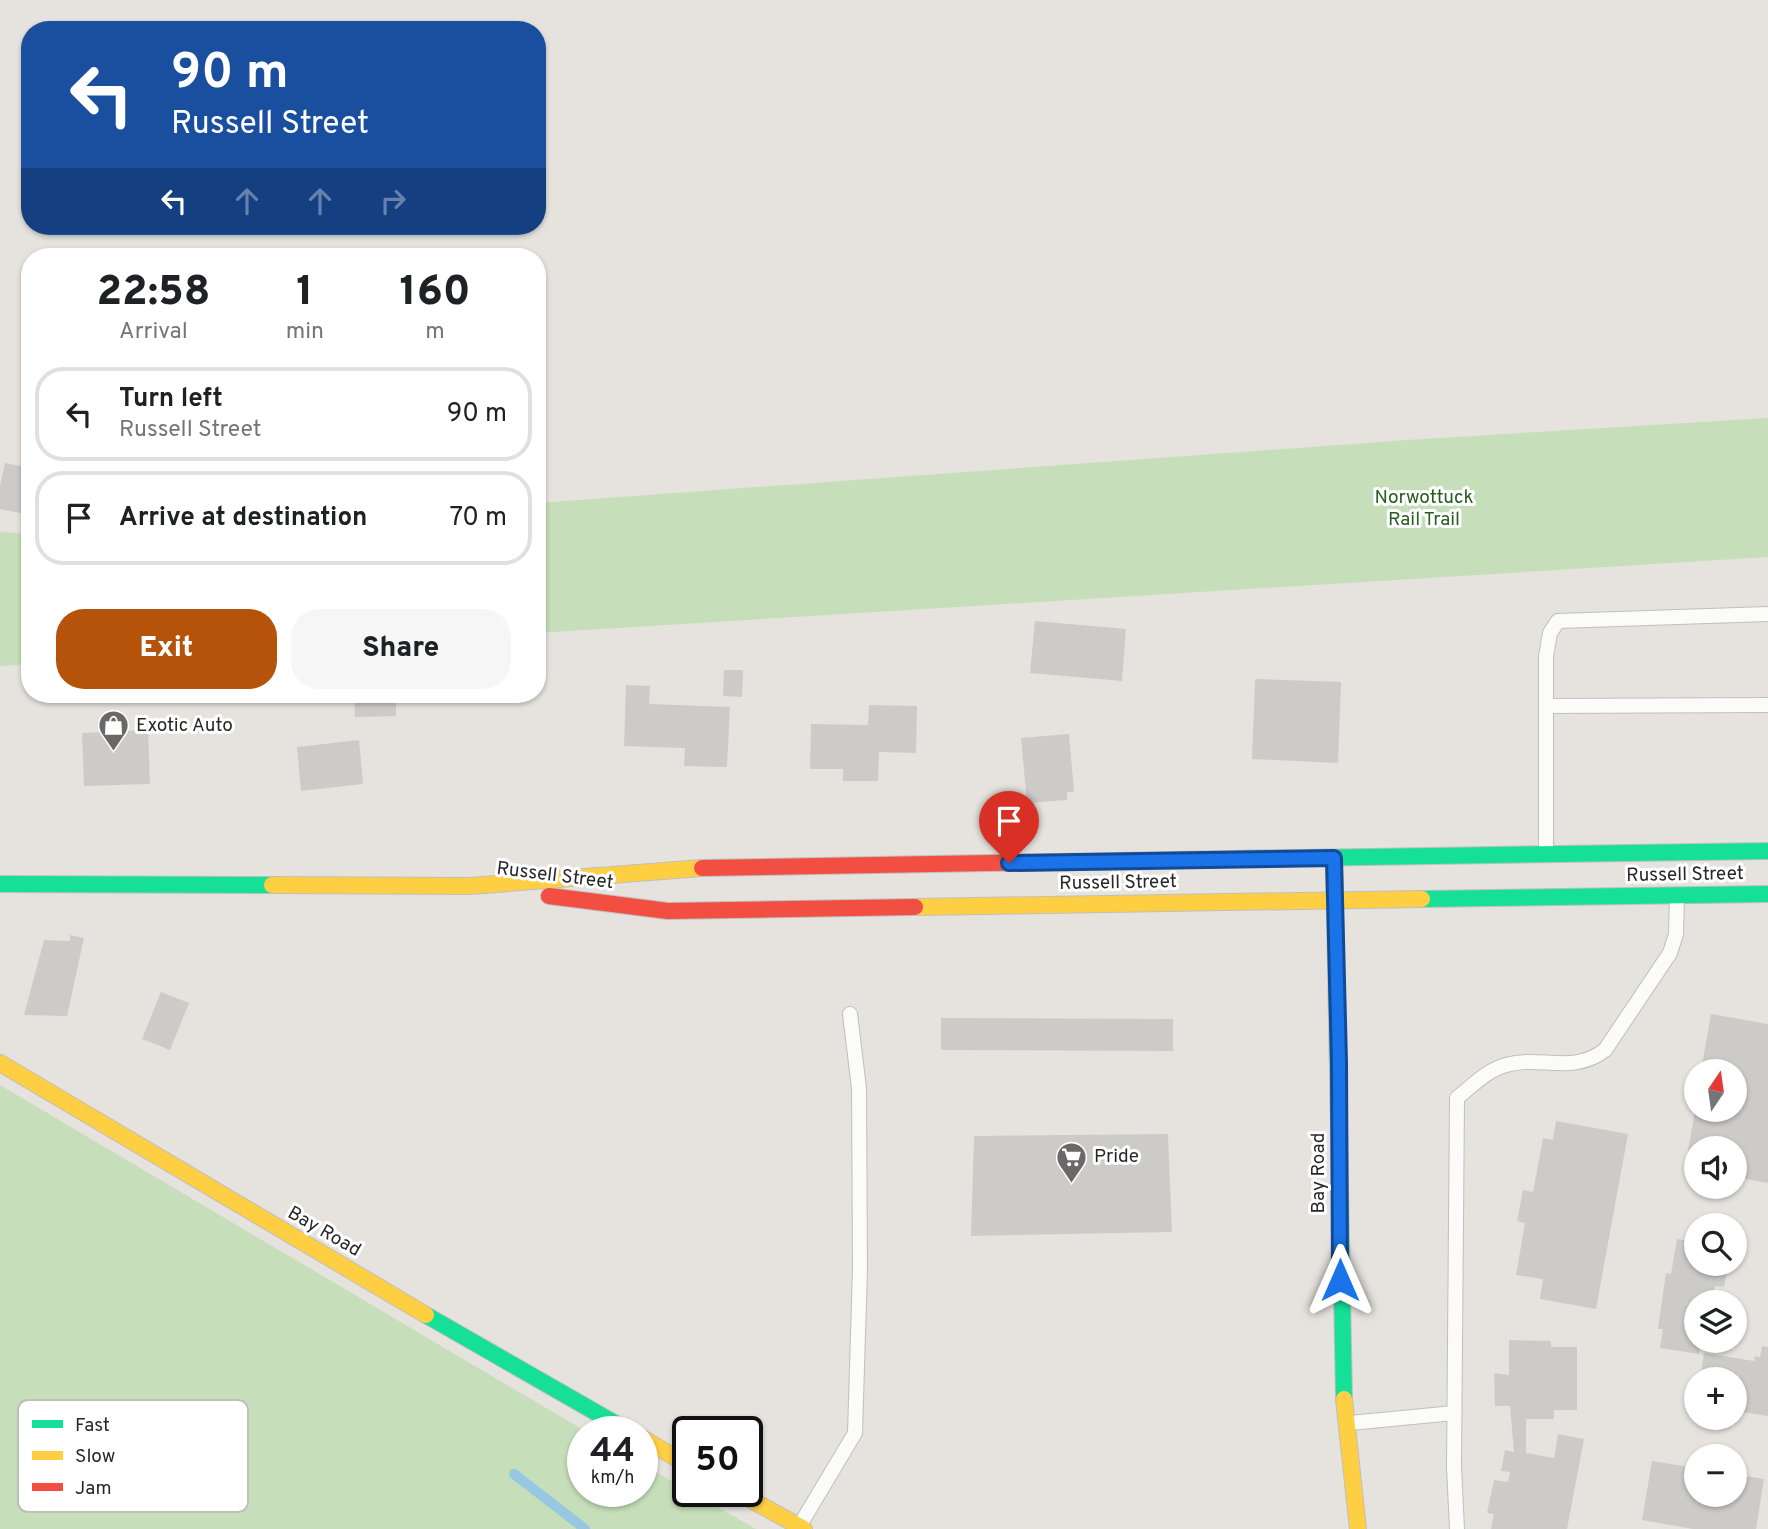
<!DOCTYPE html>
<html lang="en">
<head>
<meta charset="utf-8">
<style>
  body { margin:0; font-family:Overpass,sans-serif; background:#f6f6f6; color:#202124; height:100vh; display:flex; flex-direction:column; font-size:26px; white-space:nowrap }
  * { box-sizing:border-box; margin:0 }
  p { font-size:23px; color:#757577 }
  .icon { flex:none; width:38px; height:38px; fill:none; stroke:currentColor; stroke-width:2; stroke-linecap:round; stroke-linejoin:round }
  .map { position:relative; flex:1; overflow:hidden }
  .sheet { position:absolute; left:21px; top:248px; width:525px; height:455px; display:flex; flex-direction:column; background:#fff; border-radius:28px; box-shadow:0 2px 5px #0004 }
  .sheet>* { flex:none }
  .guide { position:absolute; left:21px; top:21px; width:525px; height:214px; border-radius:28px; box-shadow:0 2px 5px #0004; background:#1a4fa0; color:#fff; overflow:hidden }
  .needle { width:46px; rotate:13deg }
  .tools { position:absolute; left:1684px; top:1059px; display:grid; gap:14px }
  .tools a { display:grid; place-items:center; width:63px; height:63px; border-radius:50%; background:#fff; box-shadow:0 2px 5px #0004; font-size:35px }
  .speed { position:absolute; left:567px; top:1416px; display:flex; gap:14px; font-size:35px; font-weight:700; text-align:center }
  .speed>* { display:grid; place-content:center; width:91px; height:91px; border-radius:50%; background:#fff; box-shadow:0 2px 5px #0004; line-height:1 }
  .speed small { font-size:18px; font-weight:400 }
  .speed .limit { border:4px solid #111; border-radius:10px; background:#fff; color:#111 }
  .pin { position:absolute; display:grid; place-items:center; width:60px; height:60px; color:#fff; margin:-72px -30px; border-radius:50% 50% 50% 0; rotate:-45deg; box-shadow:0 0 7px #0007 }
  .pin .icon { rotate:45deg }
  .me { position:absolute; width:77px; margin:-38px; rotate:0deg; stroke-linejoin:round; filter:drop-shadow(0 0 5px #0008) }
  .turn { display:flex; align-items:center; gap:24px; height:147px; padding:0 35px; font-size:32px }
  .turn .icon { width:91px; height:91px; stroke-width:2.5 }
  .turn b { display:block; font-size:49px; line-height:60px }
  .lanes { display:flex; align-items:center; height:66px; padding:0 35px; background:#0003; justify-content:center; gap:35px; direction:ltr }
  .lanes .off { opacity:.35 }
  .eta { display:flex; justify-content:space-evenly; align-items:center; height:119px; text-align:center }
  .eta b { font-size:42px; font-weight:800; line-height:49px }
  .cta { display:flex; gap:14px; margin-top:auto; padding:14px 35px }
  .cta a { flex:1; height:80px; border-radius:28px; background:#b45309; color:#fff; font-size:28px; font-weight:800; line-height:80px; text-align:center }
  .cta a+a { background:#f6f6f6; color:#202124 }
  ul { padding:0; list-style:none }
  li { display:flex; align-items:center; gap:21px; height:94px; margin:0 14px 10px; padding:0 21px; border:4px solid #e0e0e0; border-radius:28px }
  li div { flex:1 }
  li b { display:block; font-size:26px }
  li em { font-style:normal }
  .map>svg:first-child { display:block }
</style>
</head>
<body>
<div class="map">
<svg width="1768" height="1529" viewBox="0 0 1768 1529">
  <rect width="100%" height="100%" fill="#e6e3de"/>
  <g fill="#c6dfba">
    <polygon points="1768,418 1768,557 537,633 537,503 1407,440"/>
    <polygon points="0,532 30,534 30,664 0,666"/>
    <polygon points="0,1085 585,1431 583,1432 583,1491 642,1491 642,1464 756,1529 0,1529"/>
  </g>
  <g fill="none" stroke-linecap="round" stroke-linejoin="round">
    <polyline stroke="#98c8e1" stroke-width="10" points="514,1474 585,1529"/>
  </g>
  <g fill="#cdcbc8">
    <polygon points="5,463 30,468 30,515 0,509 0,486"/>
    <polygon points="1035,621 1126,629 1122,681 1030,673"/>
    <polygon points="724,670 743,670 742,697 723,696"/>
    <polygon points="1255,679 1341,682 1338,763 1252,759"/>
    <polygon points="626,685 650,686 649,704 730,707 727,767 684,766 685,748 624,746"/>
    <polygon points="354,695 396,695 396,716 355,717"/>
    <polygon points="869,705 917,706 916,753 879,752 878,781 843,781 843,769 810,769 811,724 868,725"/>
    <polygon points="148,730 150,784 84,786 82,733"/>
    <polygon points="1069,734 1074,792 1067,792 1067,800 1027,803 1021,738"/>
    <polygon points="359,740 363,784 301,791 297,747"/>
    <polygon points="70,935 84,938 67,1016 24,1015 44,940 70,941"/>
    <polygon points="161,992 189,1003 170,1050 142,1039"/>
    <polygon points="1711,1014 1768,1024 1768,1183 1734,1177 1734,1148 1696,1148 1696,1171 1685,1169 1695,1110 1734,1110 1734,1071 1701,1071"/>
    <polygon points="941,1018 1173,1019 1173,1051 941,1050"/>
    <polygon points="1556,1121 1628,1134 1596,1309 1540,1299 1543,1279 1516,1275 1525,1223 1517,1221 1523,1190 1533,1192 1543,1138 1553,1140"/>
    <polygon points="1168,1134 1172,1232 971,1236 974,1136"/>
    <polygon points="1677,1239 1696,1242 1696,1264 1728,1264 1724,1287 1715,1286 1712,1302 1696,1302 1696,1340 1701,1340 1699,1354 1660,1348 1663,1329 1658,1329 1666,1273 1671,1274"/>
    <polygon points="1509,1340 1551,1341 1551,1347 1577,1347 1577,1410 1554,1410 1554,1419 1526,1419 1526,1453 1554,1458 1558,1434 1584,1439 1567,1529 1491,1529 1494,1514 1487,1513 1494,1480 1508,1482 1510,1472 1501,1471 1505,1450 1514,1452 1510,1406 1495,1406 1494,1373 1509,1375"/>
    <polygon points="1762,1346 1768,1347 1768,1416 1734,1411 1734,1379 1700,1379 1704,1353 1754,1361 1755,1356 1760,1357"/>
    <polygon points="1652,1461 1696,1468 1696,1494 1734,1494 1734,1474 1764,1479 1756,1529 1693,1529 1642,1520"/>
  </g>
  <g fill="none" stroke-linecap="round" stroke-linejoin="round">
    <defs>
      <g id="lane">
        <polyline points="1547,706 1768,705"/>
        <polyline points="1546,855 1546,656 1550,633 1558,621 1768,614"/>
        <polyline points="1350,1423 1454,1413"/>
        <polyline points="800,1525 855,1433 860,1269 859,1088 850,1014"/>
        <path d="M1457,1529L1454,1467L1457,1098C1472,1086 1487,1070 1506,1065C1541,1055 1572,1075 1605,1050L1670,953L1676,934L1677,896"/>
      </g>
      <g id="fast">
        <polyline points="1334,858 1344,1399"/>
        <polyline points="1229,859 1768,851"/>
        <polyline points="0,884 272,885"/>
        <polyline points="1422,899 1768,894"/>
        <polyline points="426,1315 630,1432"/>
      </g>
      <g id="slow">
        <polyline points="272,885 470,886 702,868"/>
        <polyline points="915,907 1422,899"/>
        <polyline points="0,1063 426,1315"/>
        <polyline points="1344,1399 1358,1529"/>
        <polyline points="642,1438 688,1465"/>
        <polyline points="735,1491 804,1529"/>
      </g>
      <g id="jam">
        <polyline points="702,868 1229,859"/>
        <polyline points="549,896 668,911 915,907"/>
      </g>
    </defs>
    <use href="#lane" stroke="#c0bfbf" stroke-width="16"/>
    <use href="#fast" stroke="#c0bfbf" stroke-width="18"/>
    <use href="#slow" stroke="#c0bfbf" stroke-width="18"/>
    <use href="#jam" stroke="#c0bfbf" stroke-width="18"/>
    <use href="#lane" stroke="#fbfbfa" stroke-width="14"/>
    <use href="#fast" stroke="#16e098" stroke-width="16"/>
    <use href="#slow" stroke="#ffcf43" stroke-width="16"/>
    <use href="#jam" stroke="#f24e42" stroke-width="16"/>
  </g>
  <g fill="none" stroke-linecap="round" stroke-linejoin="round">
    <defs>
      <polyline id="route" points="1009,863 1334,858 1339,1062 1340,1280"/>
    </defs>
    <use href="#route" stroke="#114b97" stroke-width="18"/>
    <use href="#route" stroke="#1a73e8" stroke-width="12"/>
  </g>
  <defs>
    <symbol id="shop-pin" viewBox="-11 -11 22 30"><path d="M0 17L-7.5 6A9.5 9.5 0 1 1 7.5 6Z" fill="#6a6968" stroke="#fff"/><path d="M-5-2.5h2.3a2.7 3.5 0 0 1 5.4 0H5L5.5 6h-11ZM-1.5-2.5h3a1.5 2.3 0 0 0-3 0Z" fill="#fff"/></symbol>
    <symbol id="supermarket-pin" viewBox="-11 -11 22 30"><path d="M0 17L-7.5 6A9.5 9.5 0 1 1 7.5 6Z" fill="#6a6968" stroke="#fff"/><path d="M-6-5.5h2.5l.6 2H6L4.5 2H-2.5L-4.4-4H-6ZM-1.5 3.2a1.3 1.3 0 1 0 .1 0ZM3 3.2a1.3 1.3 0 1 0 .1 0Z" fill="#fff"/></symbol>
  </defs>
  <g fill-rule="evenodd">
    <use href="#shop-pin" x="96" y="708" width="35" height="47"/>
    <use href="#supermarket-pin" x="1054" y="1140" width="35" height="47"/>
  </g>
  <g text-anchor="middle" dominant-baseline="central" stroke-width="6" stroke-linejoin="round" paint-order="stroke">
    <g font-size="19" fill="#285d20" stroke="#fff">
      <text x="1424" y="498">Norwottuck<tspan x="1424" dy="22">Rail Trail</tspan></text>
    </g>
    <g font-size="19" fill="#282828" stroke="#fff" text-anchor="start">
      <text x="136" y="726">Exotic Auto</text>
      <text x="1094" y="1157">Pride</text>
    </g>
    <g font-size="19" fill="#282828" stroke="#fff">
      <text transform="translate(1685 875) rotate(-1)">Russell Street</text>
      <text transform="translate(555 876) rotate(7)">Russell Street</text>
      <text transform="translate(1118 883) rotate(-1)">Russell Street</text>
      <text transform="translate(1319 1173) rotate(-90)">Bay Road</text>
      <text transform="translate(324 1232) rotate(30)">Bay Road</text>
    </g>
  </g>
  <rect x="18" y="1400" width="230" height="112" rx="10" fill="#fff" stroke="#bebebe" stroke-width="2"/>
  <rect x="32" y="1420" width="31" height="8" fill="#16e098"/>
  <rect x="32" y="1451" width="31" height="9" fill="#ffcf43"/>
  <rect x="32" y="1483" width="31" height="8" fill="#f24e42"/>
  <g font-size="19" fill="#282828">
    <text x="75" y="1431">Fast</text>
    <text x="75" y="1462">Slow</text>
    <text x="75" y="1494">Jam</text>
  </g>
</svg>
<div class="tools">
<a><svg class="needle" viewBox="-14 -14 28 28"><path d="M0-13l5 13h-10z" fill="#e53935"/><path d="M0 13l5-13h-10z" fill="#757577"/></svg></a>
<a><svg class="icon" aria-label="sound" viewBox="0 0 24 24"><path d="M4 9h4l5-4v14l-5-4H4zM17 9q2 3 0 6"/></svg></a>
<a><svg class="icon" aria-label="search" viewBox="0 0 24 24"><circle cx="10" cy="10" r="6"/><path d="M15 15l6 6"/></svg></a>
<a><svg class="icon" aria-label="layers" viewBox="0 0 24 24"><path d="M12 4l9 5-9 5-9-5zM3 14l9 5 9-5"/></svg></a>
<a>+</a>
<a>−</a>
</div>
<div class="speed"><div>44<small>km/h</small></div><div class="limit">50</div></div>
<div class="pin" style="left:1009px;top:863px;background:#d93025"><svg class="icon" aria-label="arrive" viewBox="0 0 24 24"><path d="M6 21V4h12l-3 4 3 4H6"/></svg></div>
<svg class="me" style="left:1340px;top:1280px" viewBox="-20 -20 40 40"><path d="M0-17L14 15 0 8-14 15z" fill="#1a73e8" stroke="#fff" stroke-width="4"/></svg>
<div class="guide">
<div class="turn"><svg class="icon" aria-label="left" viewBox="0 0 24 24"><path d="M17 20v-9H6M10 6l-5 5 5 5"/></svg><div><b>90 m</b>Russell Street</div></div>
<div class="lanes"><svg class="icon" aria-label="left" viewBox="0 0 24 24"><path d="M17 20v-9H6M10 6l-5 5 5 5"/></svg><svg class="icon off" aria-label="ahead" viewBox="0 0 24 24"><path d="M12 20V5M6 11l6-6 6 6"/></svg><svg class="icon off" aria-label="ahead" viewBox="0 0 24 24"><path d="M12 20V5M6 11l6-6 6 6"/></svg><svg class="icon off" aria-label="right" viewBox="0 0 24 24"><path d="M7 20v-9h11M14 6l5 5-5 5"/></svg></div>
</div>
<section class="sheet">
<div class="eta">
<div><b>22:58</b><p>Arrival</p></div>
<div><b>1</b><p>min</p></div>
<div><b>160</b><p>m</p></div>
</div>
<ul>
<li><svg class="icon" aria-label="left" viewBox="0 0 24 24"><path d="M17 20v-9H6M10 6l-5 5 5 5"/></svg><div><b>Turn left</b><p>Russell Street</p></div><em>90 m</em></li>
<li><svg class="icon" aria-label="arrive" viewBox="0 0 24 24"><path d="M6 21V4h12l-3 4 3 4H6"/></svg><div><b>Arrive at destination</b></div><em>70 m</em></li>
</ul>
<div class="cta"><a>Exit</a><a>Share</a></div>
</section>
</div>
</body>
</html>
